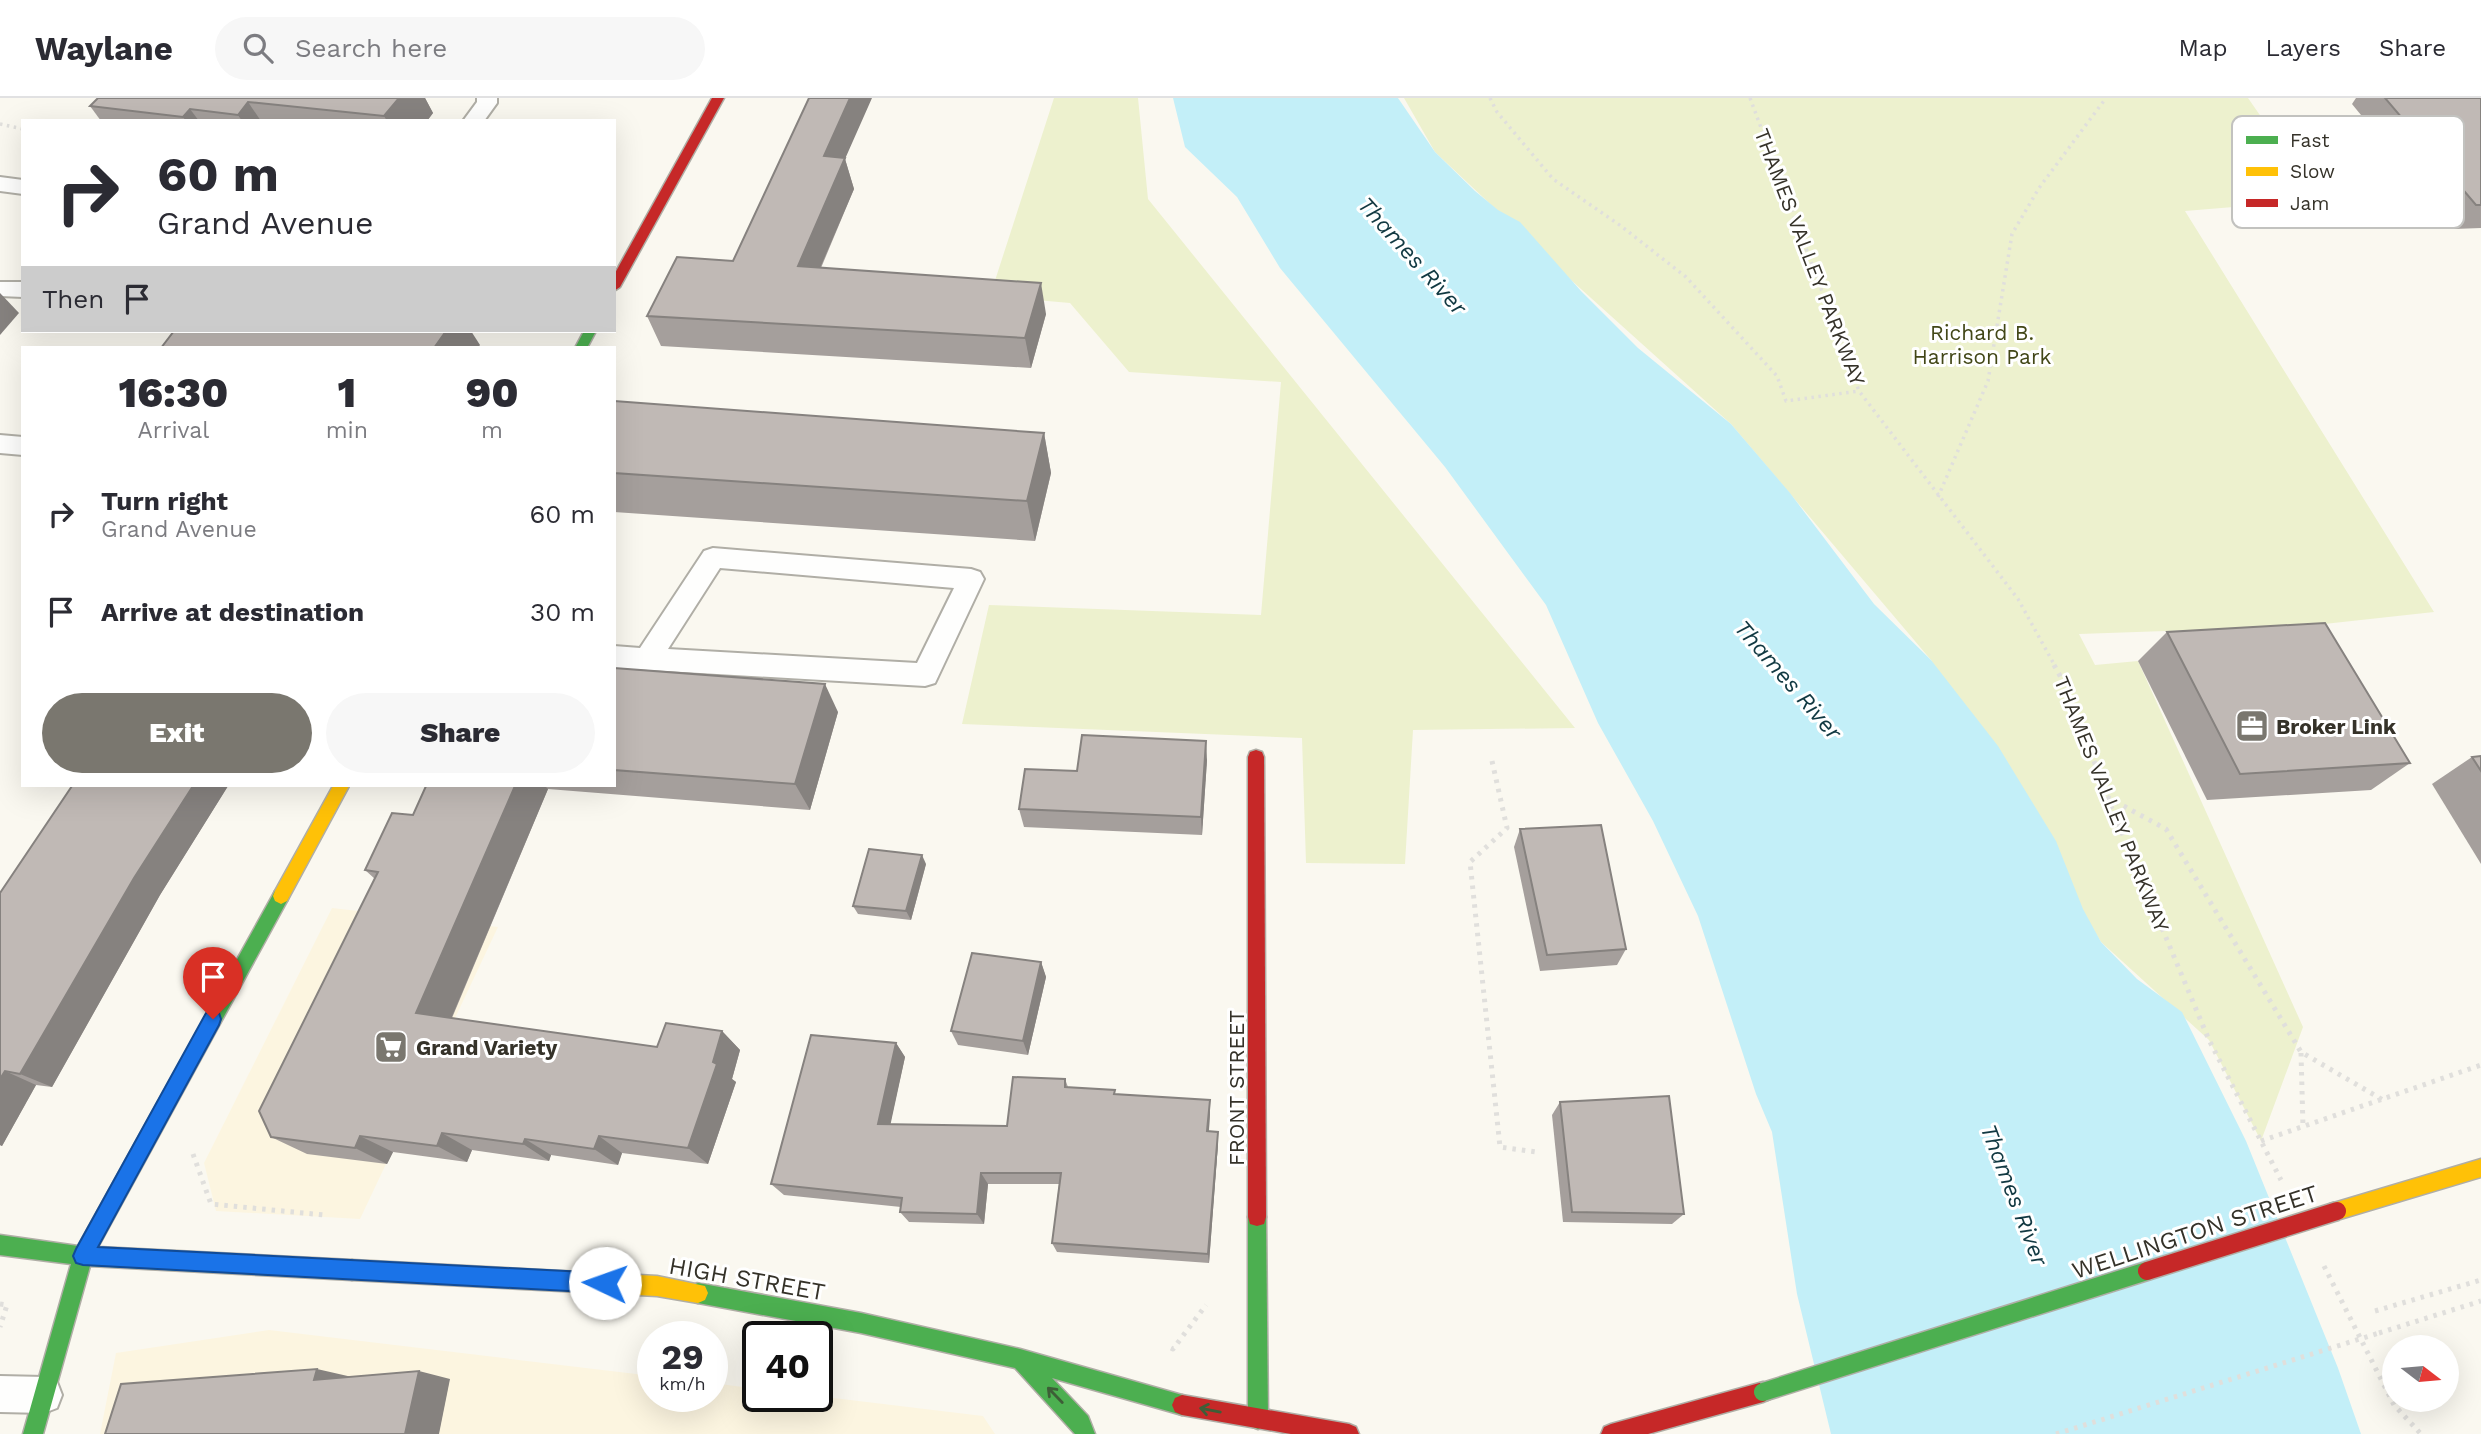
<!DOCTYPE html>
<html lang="en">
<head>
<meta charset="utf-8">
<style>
  body { margin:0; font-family:"Work Sans",sans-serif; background:#f7f7f7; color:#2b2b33; height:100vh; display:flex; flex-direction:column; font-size:26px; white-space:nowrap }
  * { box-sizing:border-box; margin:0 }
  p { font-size:23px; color:#7c7c81 }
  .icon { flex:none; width:38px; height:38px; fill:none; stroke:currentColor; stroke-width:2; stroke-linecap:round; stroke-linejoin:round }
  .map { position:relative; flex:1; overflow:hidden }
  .details { position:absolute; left:21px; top:248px; width:595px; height:441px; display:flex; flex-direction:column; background:#fff; border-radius:0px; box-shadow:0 7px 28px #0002 }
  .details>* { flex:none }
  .banner { position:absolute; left:21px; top:21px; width:595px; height:214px; border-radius:0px; box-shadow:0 7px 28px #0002; background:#fff; color:#2b2b33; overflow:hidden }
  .needle { width:46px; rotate:106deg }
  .fabs { position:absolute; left:2382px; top:1237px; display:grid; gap:14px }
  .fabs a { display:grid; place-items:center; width:77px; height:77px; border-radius:50%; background:#fff; box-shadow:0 7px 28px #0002; font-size:35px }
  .speed { position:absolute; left:637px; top:1223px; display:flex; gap:14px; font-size:35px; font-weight:700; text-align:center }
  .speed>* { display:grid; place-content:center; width:91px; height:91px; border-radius:50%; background:#fff; box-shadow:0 7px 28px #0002; line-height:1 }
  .speed small { font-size:18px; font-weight:400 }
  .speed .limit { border:4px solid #111; border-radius:10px; background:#fff; color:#111 }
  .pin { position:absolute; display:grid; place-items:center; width:60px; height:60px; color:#fff; margin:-72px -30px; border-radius:50% 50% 50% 0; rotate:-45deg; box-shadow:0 0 7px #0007 }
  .pin .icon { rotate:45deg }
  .me { position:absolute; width:77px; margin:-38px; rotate:273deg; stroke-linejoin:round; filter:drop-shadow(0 0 5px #0008) }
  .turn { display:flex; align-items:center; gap:24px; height:147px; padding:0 21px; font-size:32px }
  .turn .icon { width:91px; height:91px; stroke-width:2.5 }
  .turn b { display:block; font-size:49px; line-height:60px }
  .then { display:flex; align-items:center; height:66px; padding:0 21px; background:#0003; gap:14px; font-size:26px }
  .eta { display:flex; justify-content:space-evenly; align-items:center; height:119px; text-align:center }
  .eta b { font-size:42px; font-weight:800; line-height:49px }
  .button { display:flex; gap:14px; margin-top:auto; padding:14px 21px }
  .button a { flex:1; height:80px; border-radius:42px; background:#7a776f; color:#fff; font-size:28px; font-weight:800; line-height:80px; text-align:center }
  .button a+a { background:#f7f7f7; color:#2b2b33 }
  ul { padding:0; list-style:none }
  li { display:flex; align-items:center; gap:21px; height:98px; padding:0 21px }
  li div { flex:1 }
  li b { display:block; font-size:26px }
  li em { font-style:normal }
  header { display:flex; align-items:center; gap:42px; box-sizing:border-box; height:98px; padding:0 35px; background:#fff; border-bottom:2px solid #e1e1e2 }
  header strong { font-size:33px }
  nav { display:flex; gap:38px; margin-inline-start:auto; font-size:24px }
  .search { width:490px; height:63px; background:#f7f7f7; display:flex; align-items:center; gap:18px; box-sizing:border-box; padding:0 24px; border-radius:38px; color:#7c7c81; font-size:26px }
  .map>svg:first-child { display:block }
</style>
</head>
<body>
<header>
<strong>Waylane</strong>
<div class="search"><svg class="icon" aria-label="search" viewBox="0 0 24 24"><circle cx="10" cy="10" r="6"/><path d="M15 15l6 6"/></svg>Search here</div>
<nav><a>Map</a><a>Layers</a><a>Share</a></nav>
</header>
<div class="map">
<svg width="2481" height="1336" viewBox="0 0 2481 1336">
  <rect width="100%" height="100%" fill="#faf8f0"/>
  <g fill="#fcf5e0">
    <polygon points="332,810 498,829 360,1121 216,1113 204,1065"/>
    <polygon points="269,1232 653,1278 653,1298 712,1298 712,1285 758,1291 758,1298 817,1298 983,1318 995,1336 100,1336 116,1255"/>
  </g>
  <g fill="#edf1ce">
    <polygon points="1054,0 1138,0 1148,101 1575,630 1413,632 1405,766 1306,765 1302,640 962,626 989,507 1261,517 1281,284 1129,274 1070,205 990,198"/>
    <polygon points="1404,0 2248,0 2319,102 2185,113 2434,514 2306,528 2079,536 2095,567 2138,563 2303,929 2261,1043 2209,942 2101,844 1931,562 1731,326 1571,182 1435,54"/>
  </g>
  <polygon fill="#c3eff8" points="1173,0 1398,0 1435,54 1475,93 1498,112 1520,124 1581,193 1638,250 1731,326 1790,395 1874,506 1931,562 1998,648 2056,743 2083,811 2101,844 2137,881 2182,914 2246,1043 2338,1270 2361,1336 1831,1336 1797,1196 1772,1034 1756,996 1698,818 1653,723 1598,625 1546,507 1445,369 1280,170 1237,99 1185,49"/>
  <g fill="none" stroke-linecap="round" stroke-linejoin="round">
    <defs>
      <g id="lane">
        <polygon points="477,0 497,0 497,5 484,23 463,23 477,4"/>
        <polygon points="0,79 23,82 23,96 0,93"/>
        <polygon points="0,184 23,184 23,199 0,198"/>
        <polygon points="0,337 23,339 23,357 0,355"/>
        <path d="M713,450L971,471L980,474L984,481L935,585L925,588L614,570V548L640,550L704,453ZM720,470L954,490L917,565L668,551Z"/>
        <polygon points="0,1278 44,1279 57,1284 62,1297 57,1310 44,1315 0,1314"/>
      </g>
      <g id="fast">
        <polygon points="584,233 596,233 587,250 575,250"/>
        <polygon points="281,790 287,793 289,798 287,803 98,1149 352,1162 359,1165 362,1172 359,1179 352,1182 90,1168 43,1336 23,1336 71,1166 0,1157 0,1137 78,1148 275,793"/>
        <polygon points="1257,1110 1264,1112 1266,1119 1268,1321 1265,1328 1258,1331 1251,1328 1248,1321 1248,1119 1250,1112"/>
        <polygon points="698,1185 861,1215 1020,1251 1182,1297 1189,1300 1192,1307 1189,1314 1182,1317 1052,1280 1088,1318 1095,1336 1075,1336 1015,1270 861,1235 698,1205 691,1202 688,1195 691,1188"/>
      </g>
      <g id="slow">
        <polygon points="333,688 349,688 287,803 281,806 275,803 273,798 275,793"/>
        <polygon points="2481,1061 2481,1079 2337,1122 2330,1120 2328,1113 2330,1106 2337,1104"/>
        <polygon points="352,1162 657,1178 705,1188 708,1195 705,1202 698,1205 657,1198 352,1182 345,1179 342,1172 345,1165"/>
      </g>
      <g id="jam">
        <polygon points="712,0 724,0 620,189 614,193 614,177"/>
        <polygon points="1256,652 1262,654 1264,659 1266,1119 1264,1126 1257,1128 1250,1126 1248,1119 1248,659 1250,654"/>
        <polygon points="1763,1284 1770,1287 1773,1294 1770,1301 1763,1304 1648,1336 1601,1336 1604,1329 1611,1326"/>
        <polygon points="1182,1297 1349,1326 1356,1329 1359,1336 1291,1336 1182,1317 1175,1314 1172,1307 1175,1300"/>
      </g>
    </defs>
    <use href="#lane" stroke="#b0aea6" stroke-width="4"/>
    <use href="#fast" stroke="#b0aea6" stroke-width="3"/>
    <use href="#slow" stroke="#b0aea6" stroke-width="3"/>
    <use href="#jam" stroke="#b0aea6" stroke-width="3"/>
    <g stroke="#e0dfdc" stroke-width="3.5" stroke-dasharray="2.5 4.5" stroke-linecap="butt">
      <polyline points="1490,0 1497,14 1553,81 1621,128 1686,179 1777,278 1786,303 1859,293"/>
      <polyline points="1750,0 1859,293 2018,501 2055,568"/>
      <polyline points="0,26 23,31"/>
      <polyline points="1938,399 1988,283 2012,136 2039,90 2106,0"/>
    </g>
    <g stroke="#e0dfdc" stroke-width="5" stroke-dasharray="3.5 6" stroke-linecap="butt">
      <polyline points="2054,567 2069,594 2107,699 2209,942 2281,1082"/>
      <polyline points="1492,663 1507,730 1470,764 1500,1049 1536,1054"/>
      <polyline points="2107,699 2166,731 2301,954 2383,1002"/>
      <polyline points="2301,955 2303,1029"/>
      <polyline points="2261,1043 2481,967"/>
      <polyline points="193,1056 211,1106 324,1117"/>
      <polyline points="2324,1168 2394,1307 2421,1336"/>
      <polyline points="0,1206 7,1207 0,1229"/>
      <polyline points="2375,1213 2481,1182"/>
      <polyline points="2379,1235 2481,1203"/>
      <polyline points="1171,1250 1173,1251 1206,1207"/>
    </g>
    <use href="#lane" fill="#fefefd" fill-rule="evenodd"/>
    <use href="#fast" fill="#4caf50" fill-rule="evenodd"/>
    <use href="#slow" fill="#ffc107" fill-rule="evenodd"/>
    <use href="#jam" fill="#c62828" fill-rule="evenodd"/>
    <defs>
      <polyline id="fast-bridge" points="1763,1294 2147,1173"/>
      <polyline id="jam-bridge" points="2147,1173 2337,1113"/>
    </defs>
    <use href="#fast-bridge" stroke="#b0aea6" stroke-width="21" stroke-linecap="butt"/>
    <use href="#jam-bridge" stroke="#b0aea6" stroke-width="21" stroke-linecap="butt"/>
    <polyline stroke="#e0dfdc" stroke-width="5" stroke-dasharray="3.5 6" stroke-linecap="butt" points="2056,1336 2379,1235"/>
    <use href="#fast-bridge" stroke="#4caf50" stroke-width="18"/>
    <use href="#jam-bridge" stroke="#c62828" stroke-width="18"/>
  </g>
  <g fill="#a59f9c">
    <polygon points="425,0 433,15 427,23 101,23 90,8"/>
    <polygon points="2356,0 2481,0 2481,130 2454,131 2352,6"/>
    <polygon points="845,61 854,91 821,170 1046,216 1031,270 661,248 647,218 733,163"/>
    <polygon points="614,303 1044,335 1051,375 1035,443 614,414"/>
    <polygon points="2167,534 2410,665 2371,692 2207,702 2138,563"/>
    <polygon points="614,570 838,614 810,712 548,691 452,920 657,949 722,933 740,952 732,981 736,984 708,1066 622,1055 618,1067 551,1057 549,1063 472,1052 467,1064 393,1054 387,1066 307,1056 271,1039 375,781 365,772 413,717 426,688 614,688"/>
    <polygon points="2481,658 2481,766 2432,686 2472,659"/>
    <polygon points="1207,662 1202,737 1024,729 1019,711 1077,673"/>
    <polygon points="72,688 228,688 160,797 52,989 36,987 2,1048 0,1047 0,795"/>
    <polygon points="1520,731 1626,851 1617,867 1540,873 1514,749"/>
    <polygon points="926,766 911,822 858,816 853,808"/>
    <polygon points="1041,864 1046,879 1028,957 958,947 951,933"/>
    <polygon points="896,945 905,959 890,1026 1007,1028 1065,981 1068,989 1116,996 1210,1002 1210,1014 1209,1033 1218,1034 1218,1046 1209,1165 1057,1154 1052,1145 1059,1086 988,1086 984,1126 909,1124 900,1114 901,1109 784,1097 771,1086"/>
    <polygon points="1560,1004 1684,1116 1672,1126 1563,1124 1552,1017"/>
  </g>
  <g fill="#86827f">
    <polygon points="399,0 425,0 433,15 427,23 387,23 384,18"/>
    <polygon points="850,0 872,0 845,61 854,91 808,198 798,168 824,58"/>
    <polygon points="248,4 261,23 242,23 238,17"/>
    <polygon points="190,11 199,23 186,23 183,19"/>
    <polygon points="1041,185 1046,216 1031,270 1025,240"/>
    <polygon points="0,195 19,215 0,237"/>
    <polygon points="446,233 471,233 480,247 478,250 434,250"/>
    <polygon points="1044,335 1051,375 1035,443 1027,403"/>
    <polygon points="825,586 838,614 810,712 795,686"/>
    <polygon points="1206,643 1207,662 1202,737 1201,719"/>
    <polygon points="193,688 228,688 160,797 52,989 20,976 134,780"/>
    <polygon points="515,688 545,688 548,691 445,935 416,915"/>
    <polygon points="922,757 926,766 911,822 906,813"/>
    <polygon points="1041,864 1046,879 1028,957 1023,943"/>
    <polygon points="722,933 740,952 732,981 736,984 708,1066 688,1050"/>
    <polygon points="896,945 905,959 888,1038 878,1026"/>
    <polygon points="5,973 36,987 2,1048 0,1047 0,981"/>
    <polygon points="1210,1002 1210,1014 1208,1045 1207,1033"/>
    <polygon points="1218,1034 1218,1046 1209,1165 1208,1156"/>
    <polygon points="442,1035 472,1052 467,1064 437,1048"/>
    <polygon points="360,1038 393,1054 387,1066 355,1050"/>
    <polygon points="599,1038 622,1055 618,1067 594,1051"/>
    <polygon points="525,1041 551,1057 549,1063 523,1046"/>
    <polygon points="981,1075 988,1086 984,1126 977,1116"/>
    <polygon points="317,1271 352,1279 314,1282"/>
    <polygon points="419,1273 450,1281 439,1336 405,1336"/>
  </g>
  <g fill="#c0b9b5" stroke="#86827f" stroke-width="2">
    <polygon points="98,0 399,0 384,18 248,4 238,17 190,11 183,19 90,8"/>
    <polygon points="809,0 850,0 824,58 845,60 798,168 1041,185 1025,240 647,218 677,159 733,163"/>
    <polygon points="2385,0 2481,0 2481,107 2476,107"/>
    <polygon points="174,233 446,233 434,250 161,250"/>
    <polygon points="614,303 1044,335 1027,403 614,375"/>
    <polygon points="2325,525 2410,665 2240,676 2167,534"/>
    <polygon points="614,570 825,586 795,686 614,672"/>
    <polygon points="1082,637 1206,643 1201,719 1019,711 1025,671 1077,673"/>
    <polygon points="2481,658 2481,673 2472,659"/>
    <polygon points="72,688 193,688 134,780 20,976 5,973 0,981 0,795"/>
    <polygon points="426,688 515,688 416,915 657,949 666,925 722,933 713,964 717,966 688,1050 599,1038 594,1051 525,1041 523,1046 442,1035 437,1048 360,1038 355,1050 271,1039 259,1013 378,774 365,772 392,715 413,717"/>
    <polygon points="1601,727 1626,851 1547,857 1520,731"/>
    <polygon points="869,751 922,757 906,813 853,808"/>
    <polygon points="972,855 1041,864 1023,943 951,933"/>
    <polygon points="811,937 896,945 878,1026 1007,1028 1013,979 1065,981 1065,989 1115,992 1114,996 1210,1002 1207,1033 1218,1034 1208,1156 1052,1145 1061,1075 981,1075 977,1116 900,1114 902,1100 771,1086"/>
    <polygon points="1669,998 1684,1116 1572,1114 1560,1004"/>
    <polygon points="317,1271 314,1282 419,1273 405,1336 105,1336 121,1286"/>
  </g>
  <defs><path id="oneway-shaft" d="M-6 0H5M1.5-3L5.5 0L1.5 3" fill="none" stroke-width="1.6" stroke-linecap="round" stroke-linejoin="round" transform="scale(1.75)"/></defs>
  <g stroke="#3d5e37">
    <use href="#oneway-shaft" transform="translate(1055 1297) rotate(-134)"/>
    <use href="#oneway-shaft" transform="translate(1210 1312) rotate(-169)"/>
  </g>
  <polygon fill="#1a73e8" stroke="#114b97" stroke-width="2" points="213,913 219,915 221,921 219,927 98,1149 605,1175 612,1178 615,1185 612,1192 605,1195 83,1167 76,1165 73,1158 76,1151 206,915"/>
  <defs>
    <symbol id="office-square" viewBox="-11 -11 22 22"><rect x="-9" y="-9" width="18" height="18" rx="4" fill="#7a776f" stroke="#fff"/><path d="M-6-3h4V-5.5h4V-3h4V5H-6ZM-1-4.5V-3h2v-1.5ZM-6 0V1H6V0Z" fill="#fff"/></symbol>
    <symbol id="supermarket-square" viewBox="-11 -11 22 22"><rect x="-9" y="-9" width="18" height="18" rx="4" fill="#7a776f" stroke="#fff"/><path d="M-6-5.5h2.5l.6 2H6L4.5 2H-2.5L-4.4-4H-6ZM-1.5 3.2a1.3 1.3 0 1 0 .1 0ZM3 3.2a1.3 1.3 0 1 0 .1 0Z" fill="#fff"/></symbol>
  </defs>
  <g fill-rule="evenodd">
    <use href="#office-square" x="2233" y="609" width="38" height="38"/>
    <use href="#supermarket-square" x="372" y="930" width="38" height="38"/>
  </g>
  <g text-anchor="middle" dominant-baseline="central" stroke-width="6" stroke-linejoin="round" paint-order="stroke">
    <g font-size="21" fill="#353229" stroke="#fff">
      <text transform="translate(1810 159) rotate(69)">THAMES VALLEY PARKWAY</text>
      <text transform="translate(2112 706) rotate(68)">THAMES VALLEY PARKWAY</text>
      <text transform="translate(1236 990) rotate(-90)">FRONT STREET</text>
    </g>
    <g font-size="21" fill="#424717" stroke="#fff">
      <text x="1982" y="234">Richard B.<tspan x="1982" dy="24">Harrison Park</tspan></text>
    </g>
    <g font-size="21" font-weight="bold" fill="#353229" stroke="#fff" text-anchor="start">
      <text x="2276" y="628">Broker Link</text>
      <text x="416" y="949">Grand Variety</text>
    </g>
    <g font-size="23" font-style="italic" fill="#113942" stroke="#fff">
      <text transform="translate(1412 158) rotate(48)">Thames River</text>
      <text transform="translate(1788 582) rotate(49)">Thames River</text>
      <text transform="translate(2014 1097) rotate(69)">Thames River</text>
    </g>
    <g font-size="24" fill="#353229" stroke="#fff">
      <text transform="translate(2195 1134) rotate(-18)">WELLINGTON STREET</text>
      <text transform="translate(747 1181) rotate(10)">HIGH STREET</text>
    </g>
  </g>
  <rect x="2232" y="18" width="232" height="112" rx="10" fill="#fff" stroke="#c2c2bf" stroke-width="2"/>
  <rect x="2246" y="38" width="32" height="8" fill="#4caf50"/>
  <rect x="2246" y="69" width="32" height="9" fill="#ffc107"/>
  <rect x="2246" y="101" width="32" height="8" fill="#c62828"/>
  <g font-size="19" fill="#353229">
    <text x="2290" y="49">Fast</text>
    <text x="2290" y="80">Slow</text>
    <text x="2290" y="112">Jam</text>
  </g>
</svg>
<div class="fabs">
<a><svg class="needle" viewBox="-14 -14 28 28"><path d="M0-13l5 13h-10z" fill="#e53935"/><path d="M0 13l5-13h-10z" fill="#7c7c81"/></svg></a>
</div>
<div class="speed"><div>29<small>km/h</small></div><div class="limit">40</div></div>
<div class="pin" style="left:213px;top:921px;background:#d93025"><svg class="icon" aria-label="arrive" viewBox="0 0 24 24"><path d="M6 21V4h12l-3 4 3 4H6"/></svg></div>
<svg class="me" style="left:605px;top:1185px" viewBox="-20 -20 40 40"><circle r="19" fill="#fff"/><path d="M0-13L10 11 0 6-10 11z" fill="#1a73e8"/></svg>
<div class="banner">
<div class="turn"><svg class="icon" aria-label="right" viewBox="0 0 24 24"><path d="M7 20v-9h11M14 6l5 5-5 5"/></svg><div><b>60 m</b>Grand Avenue</div></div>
<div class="then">Then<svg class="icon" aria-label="arrive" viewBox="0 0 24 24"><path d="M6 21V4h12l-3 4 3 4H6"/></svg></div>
</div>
<section class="details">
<div class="eta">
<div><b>16:30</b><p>Arrival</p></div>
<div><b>1</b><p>min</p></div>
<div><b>90</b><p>m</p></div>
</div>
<ul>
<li><svg class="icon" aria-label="right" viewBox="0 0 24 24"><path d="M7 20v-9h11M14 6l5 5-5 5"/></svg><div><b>Turn right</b><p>Grand Avenue</p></div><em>60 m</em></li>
<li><svg class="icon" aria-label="arrive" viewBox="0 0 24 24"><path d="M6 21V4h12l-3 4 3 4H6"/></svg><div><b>Arrive at destination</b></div><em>30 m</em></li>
</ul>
<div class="button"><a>Exit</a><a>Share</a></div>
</section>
</div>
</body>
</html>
